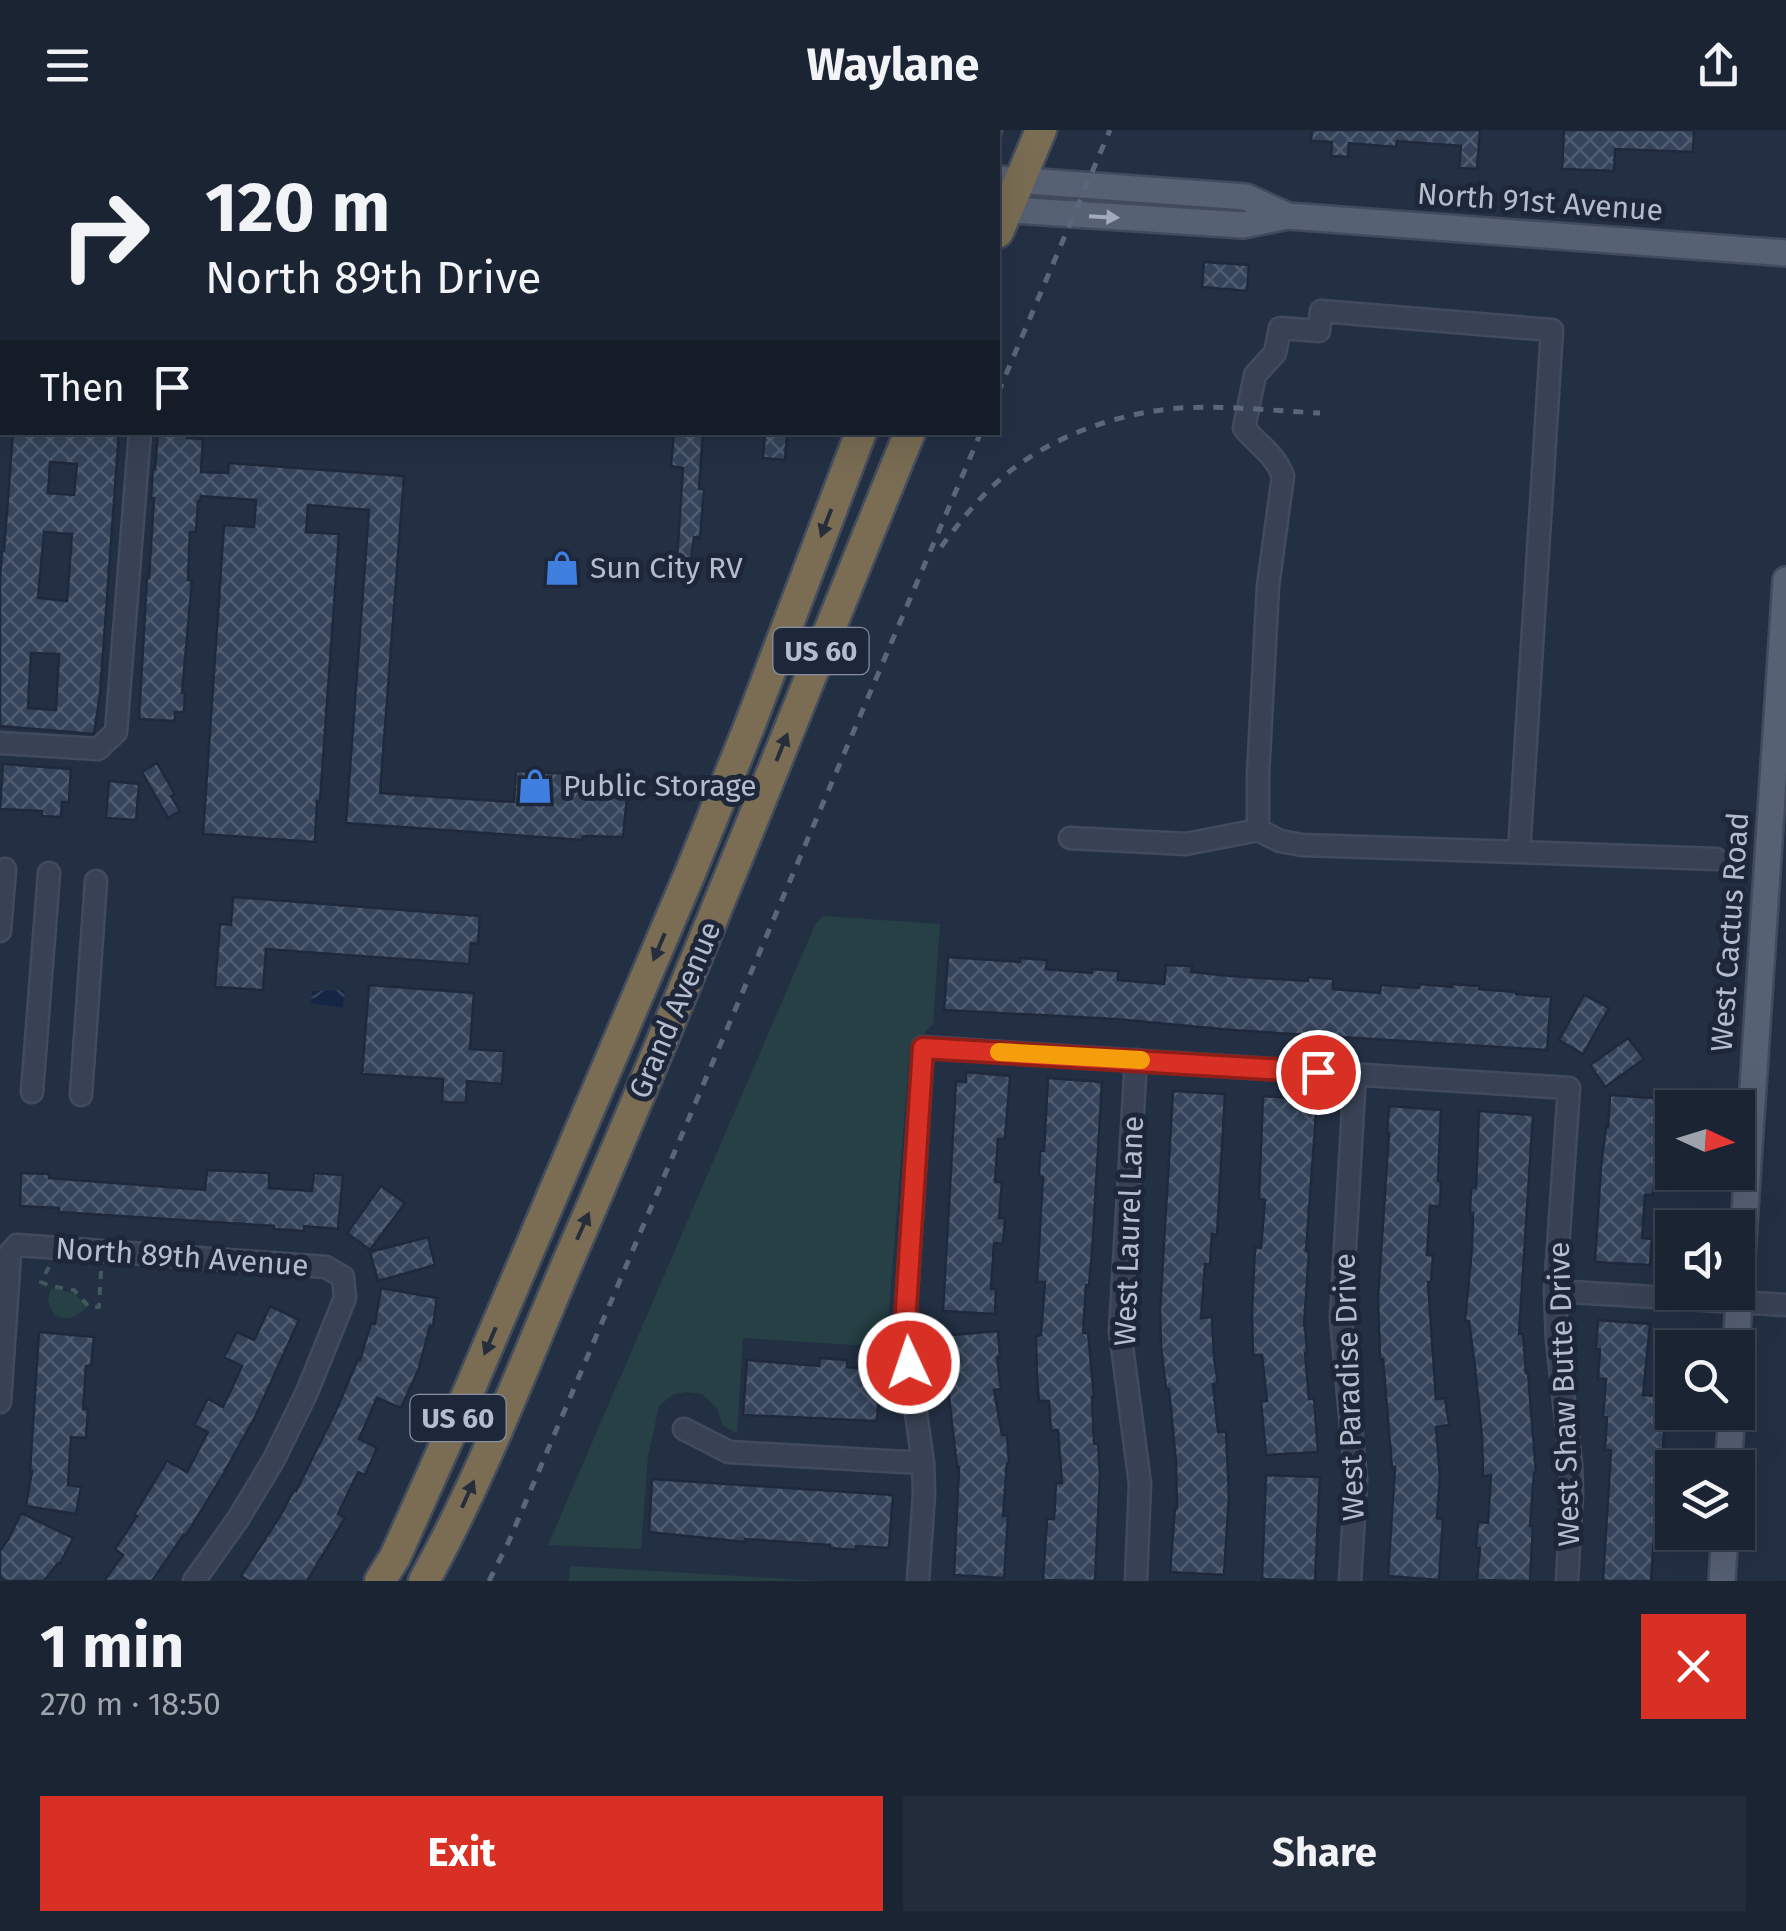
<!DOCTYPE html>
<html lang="en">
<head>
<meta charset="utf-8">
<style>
  body { margin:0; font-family:"Fira Sans",sans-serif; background:#232c3b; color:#f1f3f6; height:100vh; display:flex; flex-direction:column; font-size:38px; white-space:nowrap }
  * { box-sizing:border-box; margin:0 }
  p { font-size:32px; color:#9fa4ac }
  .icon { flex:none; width:55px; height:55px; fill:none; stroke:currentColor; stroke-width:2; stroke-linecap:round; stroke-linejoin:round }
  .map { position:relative; height:1451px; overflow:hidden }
  .side { display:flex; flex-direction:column; background:#1a2433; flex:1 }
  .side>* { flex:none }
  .banner { position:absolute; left:0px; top:0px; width:1000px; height:305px; box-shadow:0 10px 40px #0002,0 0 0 2px #38414e; background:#1a2433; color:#f1f3f6; overflow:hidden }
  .needle { width:65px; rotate:94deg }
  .controls { position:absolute; left:1655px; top:960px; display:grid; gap:20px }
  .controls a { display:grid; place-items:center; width:100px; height:100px; border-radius:0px; background:#1a2433; box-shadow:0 10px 40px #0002,0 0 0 2px #38414e; font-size:50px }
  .pin { position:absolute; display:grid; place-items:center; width:85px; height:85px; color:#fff; margin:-42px; border:5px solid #fff; border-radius:50%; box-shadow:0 2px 10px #0007 }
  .me { position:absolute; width:110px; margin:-55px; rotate:357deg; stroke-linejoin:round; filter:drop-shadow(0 0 8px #0008) }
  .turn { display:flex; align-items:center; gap:35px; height:210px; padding:0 40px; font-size:45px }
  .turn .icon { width:130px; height:130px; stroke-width:2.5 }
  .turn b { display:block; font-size:70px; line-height:85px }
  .then { display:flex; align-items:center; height:95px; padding:0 40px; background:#0003; gap:20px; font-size:38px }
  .round { display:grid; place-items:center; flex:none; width:105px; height:105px; border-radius:0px; background:#232c3b }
  .overview { display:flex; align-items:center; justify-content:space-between; height:170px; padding:0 40px }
  h1 { font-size:60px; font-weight:700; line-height:75px }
  .cta { display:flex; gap:20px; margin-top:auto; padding:20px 40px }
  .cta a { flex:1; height:115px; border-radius:0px; background:#d93025; color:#fff; font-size:40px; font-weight:700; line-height:115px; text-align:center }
  .cta a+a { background:#232c3b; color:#f1f3f6 }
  header { display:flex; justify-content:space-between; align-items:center; height:130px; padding:0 40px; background:#1a2433; font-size:45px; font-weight:700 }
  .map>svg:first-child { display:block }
</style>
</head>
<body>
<header><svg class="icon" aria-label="menu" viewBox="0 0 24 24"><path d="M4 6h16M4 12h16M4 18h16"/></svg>Waylane<svg class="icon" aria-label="share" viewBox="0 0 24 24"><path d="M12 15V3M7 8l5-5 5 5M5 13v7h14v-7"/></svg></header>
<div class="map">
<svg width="1786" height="1451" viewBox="0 0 1786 1451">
  <defs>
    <pattern id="water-waves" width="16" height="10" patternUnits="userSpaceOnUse" patternTransform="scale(2.5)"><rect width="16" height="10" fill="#152644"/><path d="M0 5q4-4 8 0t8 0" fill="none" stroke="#35445e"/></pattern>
    <pattern id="building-cross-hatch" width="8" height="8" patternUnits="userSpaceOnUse" patternTransform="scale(2.5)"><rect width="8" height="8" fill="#35445b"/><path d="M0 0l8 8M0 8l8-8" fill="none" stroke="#505d71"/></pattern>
  </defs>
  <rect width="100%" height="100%" fill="#233044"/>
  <g fill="#264045">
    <polygon points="823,786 940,794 933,894 910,917 886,1217 743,1208 737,1303 723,1296 717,1278 702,1264 686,1262 672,1265 659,1276 648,1326 641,1419 548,1415 815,795"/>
    <path d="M51,1158L74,1163L86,1177C77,1188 69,1190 55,1186L48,1171Z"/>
    <polygon points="570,1436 821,1451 569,1451"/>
  </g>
  <polygon fill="url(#water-waves)" points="345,860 343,878 311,873 312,861"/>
  <g fill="url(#building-cross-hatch)" stroke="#1f293b" stroke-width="2.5" fill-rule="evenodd">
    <polygon points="1312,0 1480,0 1477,39 1459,38 1461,16 1397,11 1396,17 1349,13 1348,27 1331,26 1332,12 1311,11"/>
    <polygon points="1564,0 1694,0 1693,22 1615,19 1614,41 1562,39"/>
    <polygon points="1204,132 1249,135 1247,161 1202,157"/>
    <path d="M13,302H119L100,564L94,604L0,596V449L2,421H4ZM50,332L77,334L74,365L48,363ZM44,402L72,404L67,471L38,468ZM31,523L59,524L56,580L28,578Z"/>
    <polygon points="158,302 187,302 187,308 203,309 201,342 228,343 229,333 404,346 380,663 514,672 516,641 629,647 623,707 583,706 582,710 346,693 369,380 308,375 306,402 339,404 320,671 317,671 315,712 203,704 224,395 254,397 256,370 201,366 200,371 198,371 196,402 190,402 188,450 192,451 182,563 185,563 184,582 175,582 175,591 139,589 147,448 149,448 154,368 151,368 153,339 155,339"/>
    <polygon points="674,302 703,302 699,359 704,359 700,408 694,407 689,447 676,445 683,338 671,336"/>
    <polygon points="765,303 787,305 785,330 763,328"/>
    <polygon points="157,633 175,664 171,666 180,681 168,688 142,642"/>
    <polygon points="3,634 71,639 69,672 62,672 61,687 42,686 42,681 0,679"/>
    <polygon points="109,651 139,654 136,690 106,688"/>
    <polygon points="233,767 480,786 478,814 471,813 469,834 266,819 263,860 215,857 220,794 231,795"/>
    <polygon points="948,827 1020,832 1020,828 1047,830 1046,839 1092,843 1092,839 1118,841 1118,850 1164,854 1166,835 1192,836 1191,842 1230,846 1308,851 1308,847 1333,849 1333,859 1380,863 1381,855 1419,858 1419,854 1452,857 1452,854 1479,856 1479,859 1516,862 1516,864 1551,867 1547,920 1232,900 1115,889 944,880"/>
    <polygon points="369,855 474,863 470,919 504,921 502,954 467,951 466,973 442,972 443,949 362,944"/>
    <polygon points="1584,865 1609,878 1583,924 1559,910"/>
    <polygon points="1628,908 1644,929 1605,957 1590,935"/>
    <polygon points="966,942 1010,946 1005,1009 998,1009 995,1052 1002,1052 999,1088 1005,1088 1003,1114 994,1113 991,1159 996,1159 995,1184 943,1181 956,951 966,952"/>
    <polygon points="1048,948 1102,952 1092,1123 1089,1155 1086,1155 1083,1203 1088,1203 1094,1267 1092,1267 1094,1314 1098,1314 1100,1345 1095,1451 1043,1450 1047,1389 1054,1389 1056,1353 1062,1353 1058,1300 1051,1301 1049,1271 1039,1271 1037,1246 1036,1206 1041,1205 1045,1152 1037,1152 1043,1047 1039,1046 1040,1021 1044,1021"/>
    <polygon points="1173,961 1225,964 1217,1105 1212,1104 1210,1134 1205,1134 1201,1188 1212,1187 1214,1228 1218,1253 1213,1254 1218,1302 1226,1302 1229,1365 1224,1445 1170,1442 1175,1378 1177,1378 1176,1332 1169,1259 1166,1259 1161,1216 1160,1181"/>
    <polygon points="1610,965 1667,969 1665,995 1659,995 1653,1065 1645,1065 1642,1108 1652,1109 1650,1135 1595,1132 1601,1036 1606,997 1608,997"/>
    <polygon points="1263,966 1317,970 1306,1121 1309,1121 1304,1196 1305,1196 1307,1223 1305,1223 1309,1269 1314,1268 1318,1322 1266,1325 1261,1271 1267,1271 1262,1225 1253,1225 1252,1182 1255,1117 1261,1118 1265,1070 1259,1069"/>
    <polygon points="1389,976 1441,980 1438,1051 1441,1051 1440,1076 1430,1076 1427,1125 1433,1125 1431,1152 1428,1152 1436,1269 1445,1268 1449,1295 1436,1297 1440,1347 1437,1388 1443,1389 1439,1450 1388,1446 1395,1337 1392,1338 1383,1229 1380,1230 1378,1168 1389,1003 1387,1003"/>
    <polygon points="1479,981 1533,985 1519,1204 1523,1204 1526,1243 1528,1243 1536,1343 1534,1343 1530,1396 1533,1396 1530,1451 1477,1450 1480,1418 1476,1418 1478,1392 1488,1393 1491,1345 1483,1346 1482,1306 1475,1237 1469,1191 1465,1191 1472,1118 1473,1083 1470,1083 1471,1058 1476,1058"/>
    <polygon points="207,1040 269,1043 269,1058 312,1061 314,1043 343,1045 338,1099 304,1096 304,1101 274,1099 274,1096 59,1082 59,1078 20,1076 21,1043 49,1044 49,1048 205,1060"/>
    <polygon points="381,1056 405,1073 370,1120 347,1103"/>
    <polygon points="428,1107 435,1135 378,1151 370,1122"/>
    <polygon points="381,1158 437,1168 433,1196 430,1196 419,1238 401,1278 377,1268 359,1309 377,1318 365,1345 358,1342 338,1384 345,1388 307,1451 249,1451 241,1446 280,1386 294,1360 296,1361 335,1283 358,1229 360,1230 371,1193 375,1194"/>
    <polygon points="270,1176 299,1190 256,1285 220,1350 186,1405 184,1404 152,1451 104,1451 123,1425 115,1419 137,1386 134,1385 167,1331 187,1342 208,1302 194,1295 208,1269 223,1277 242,1236 224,1227 237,1202 254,1210"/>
    <polygon points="1598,1190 1650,1194 1643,1265 1662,1266 1660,1298 1664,1298 1661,1362 1657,1362 1651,1451 1603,1451 1611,1320 1605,1320 1607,1287 1603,1287 1606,1249 1598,1249 1600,1219 1596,1219"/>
    <polygon points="998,1201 1000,1226 997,1227 1001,1259 994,1260 1002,1305 1007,1305 1009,1333 1007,1333 1003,1386 1008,1386 1004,1448 954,1445 959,1337 957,1337 942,1206"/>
    <polygon points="39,1202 94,1207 91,1236 86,1236 83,1279 88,1279 86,1308 71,1307 68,1355 81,1357 76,1384 26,1376 32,1341 30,1341"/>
    <polygon points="820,1228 847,1230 847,1237 880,1240 877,1291 743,1285 747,1230 819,1236"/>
    <polygon points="1266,1345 1320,1347 1315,1451 1262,1449"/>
    <polygon points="652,1349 893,1365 889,1418 856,1416 856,1420 830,1418 830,1415 745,1409 745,1412 649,1402"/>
    <polygon points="21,1383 73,1408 60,1434 58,1433 44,1451 5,1451 0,1447 0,1421 8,1410"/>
  </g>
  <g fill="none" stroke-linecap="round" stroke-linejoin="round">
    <defs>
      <g id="minor">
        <polyline points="370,2 370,0"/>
        <polyline points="761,2 761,0"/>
        <polyline points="922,2 923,0"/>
        <polyline points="0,120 2,119"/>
        <polyline points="0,271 2,271"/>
        <polyline points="0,613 98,619 116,602 140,302"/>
        <polyline points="1070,708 1186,714 1258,700"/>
        <path d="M1519,722L1302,715L1280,711L1258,700V645L1268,456L1283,346C1274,323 1260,317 1244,298L1255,245L1275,223L1280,198L1319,201L1321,181L1552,200L1519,722L1716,729"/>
        <polyline points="0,801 5,739"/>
        <polyline points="32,962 49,743"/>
        <polyline points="81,965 96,751"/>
        <polyline points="1555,1161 1786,1175"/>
        <polyline points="0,1272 10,1123 17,1115 326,1137 343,1147 345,1168 307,1262 273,1331 238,1389 194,1451"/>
        <polyline points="684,1299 729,1322 923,1333"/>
        <polyline points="918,1451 924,1364 923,1333 909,1233 906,1178 923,917 1569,958 1555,1161 1557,1210 1571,1335 1572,1363 1567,1451"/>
        <polyline points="1136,1451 1140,1354 1120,1201 1136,930"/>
        <polyline points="1350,1451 1356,1350 1341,1188 1355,944"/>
      </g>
      <g id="major">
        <polyline points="61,0 98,2"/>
        <polyline points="998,49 1246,67 1288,86"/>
        <polyline points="998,79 1243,95 1288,86 1786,123"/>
        <polyline points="1736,1218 1786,450"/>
        <polyline points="1728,1338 1732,1282"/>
        <polyline points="1722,1451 1725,1402"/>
      </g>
      <g id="highway">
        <polyline points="985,2 986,0"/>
        <polyline points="998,102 1041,0"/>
        <polyline points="380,1451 395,1427 459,1284 691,741 749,597 861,302"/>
        <path d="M424,1451C483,1345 525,1231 573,1120C691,850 798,575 910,302"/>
      </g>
    </defs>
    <use href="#minor" stroke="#424b5d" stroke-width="25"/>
    <use href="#major" stroke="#424b5d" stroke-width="30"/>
    <use href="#highway" stroke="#434d5e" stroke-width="35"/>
    <polyline stroke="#3f595d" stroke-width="4" stroke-dasharray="8 8" stroke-linecap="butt" points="49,1137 41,1152 50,1156 74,1160 89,1177 99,1177 101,1141"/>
    <use href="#minor" stroke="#384254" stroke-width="20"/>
    <use href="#major" stroke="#566174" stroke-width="25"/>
    <use href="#highway" stroke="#7a6d54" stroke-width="30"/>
    <g stroke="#5a667b" stroke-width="5" stroke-dasharray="10 10" stroke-linecap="butt">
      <polyline points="998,263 1110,0"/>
      <path d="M941,417C964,386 989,355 1021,333C1066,301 1126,282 1180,278C1227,275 1274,281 1320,283"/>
      <polyline points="489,1451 509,1411 981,302"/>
    </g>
  </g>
  <defs><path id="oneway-solid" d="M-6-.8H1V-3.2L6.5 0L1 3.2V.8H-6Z" transform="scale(2.5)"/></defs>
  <use fill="#a2abbb" href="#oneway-solid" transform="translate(1104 87) rotate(3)"/>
  <g fill="#262e3c">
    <use href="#oneway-solid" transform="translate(826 393) rotate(111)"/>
    <use href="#oneway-solid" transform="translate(782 617) rotate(-68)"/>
    <use href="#oneway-solid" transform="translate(659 817) rotate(113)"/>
    <use href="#oneway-solid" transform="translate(583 1096) rotate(-66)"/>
    <use href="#oneway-solid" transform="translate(490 1211) rotate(113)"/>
    <use href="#oneway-solid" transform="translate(468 1364) rotate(-66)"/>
  </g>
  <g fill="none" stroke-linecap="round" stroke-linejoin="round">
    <defs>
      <polyline id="route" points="909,1233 906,1178 923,918 1318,942"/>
    </defs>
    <use href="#route" stroke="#8d1f18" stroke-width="25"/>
    <use href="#route" stroke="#d93025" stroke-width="18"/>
    <polyline stroke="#f59e0b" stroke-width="18" points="999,922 1141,930"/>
  </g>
  <defs>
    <symbol id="shop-bare" viewBox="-9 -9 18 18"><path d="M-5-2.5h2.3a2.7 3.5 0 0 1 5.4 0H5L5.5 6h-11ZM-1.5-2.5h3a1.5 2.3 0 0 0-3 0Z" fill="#3f7fe0" stroke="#1d2739" stroke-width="2.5" paint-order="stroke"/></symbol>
  </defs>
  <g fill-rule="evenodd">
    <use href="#shop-bare" x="537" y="413" width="50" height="50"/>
    <use href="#shop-bare" x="510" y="631" width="50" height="50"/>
  </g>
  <g text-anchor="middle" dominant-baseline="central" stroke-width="10" stroke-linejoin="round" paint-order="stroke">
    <g fill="#1d2739" stroke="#8790a1" stroke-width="2.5">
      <rect x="773.5" y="498" width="95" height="46" rx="8"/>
      <rect x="410.5" y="1265" width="95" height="46" rx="8"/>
    </g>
    <g font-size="28" font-weight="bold" fill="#b5bdcd">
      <text x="821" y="521">US 60</text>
      <text x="458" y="1288">US 60</text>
    </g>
    <g font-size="30" fill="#b5bdcd" stroke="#1d2739">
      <text transform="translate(1540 72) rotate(4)">North 91st Avenue</text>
      <text transform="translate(1730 802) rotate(-86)">West Cactus Road</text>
      <text transform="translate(675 880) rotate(-67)">Grand Avenue</text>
      <text transform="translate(1129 1101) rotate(-88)">West Laurel Lane</text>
      <text transform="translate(182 1127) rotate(4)">North 89th Avenue</text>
      <text transform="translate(1349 1257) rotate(-92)">West Paradise Drive</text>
      <text transform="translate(1564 1264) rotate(-92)">West Shaw Butte Drive</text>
    </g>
    <g font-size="30" fill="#b5bdcd" stroke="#1d2739" text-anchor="start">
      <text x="590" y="438">Sun City RV</text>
      <text x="563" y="656">Public Storage</text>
    </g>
  </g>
</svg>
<div class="controls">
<a><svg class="needle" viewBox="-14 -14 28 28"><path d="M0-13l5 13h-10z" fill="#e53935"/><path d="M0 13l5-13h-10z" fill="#9fa4ac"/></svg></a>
<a><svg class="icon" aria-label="sound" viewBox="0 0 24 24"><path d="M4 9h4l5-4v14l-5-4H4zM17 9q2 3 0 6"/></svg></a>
<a><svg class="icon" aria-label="search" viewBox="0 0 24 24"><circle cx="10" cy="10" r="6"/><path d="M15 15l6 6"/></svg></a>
<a><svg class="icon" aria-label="layers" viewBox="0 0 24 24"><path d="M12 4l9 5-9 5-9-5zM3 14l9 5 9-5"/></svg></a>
</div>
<div class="pin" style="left:1318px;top:942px;background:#d93025"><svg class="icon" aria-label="arrive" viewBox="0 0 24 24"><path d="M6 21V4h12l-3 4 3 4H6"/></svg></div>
<svg class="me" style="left:909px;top:1233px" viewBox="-20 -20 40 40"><circle r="17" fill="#d93025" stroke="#fff" stroke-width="3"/><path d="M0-11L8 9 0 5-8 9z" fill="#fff"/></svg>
<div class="banner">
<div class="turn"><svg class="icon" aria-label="right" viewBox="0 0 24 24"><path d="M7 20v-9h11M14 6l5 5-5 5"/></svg><div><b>120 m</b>North 89th Drive</div></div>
<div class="then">Then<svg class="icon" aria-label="arrive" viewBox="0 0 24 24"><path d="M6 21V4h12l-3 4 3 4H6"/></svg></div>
</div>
</div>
<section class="side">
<div class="overview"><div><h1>1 min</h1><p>270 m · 18:50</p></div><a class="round" style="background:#d93025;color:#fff"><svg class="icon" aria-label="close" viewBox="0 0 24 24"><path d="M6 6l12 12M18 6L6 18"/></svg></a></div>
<div class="cta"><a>Exit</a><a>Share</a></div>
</section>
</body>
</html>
